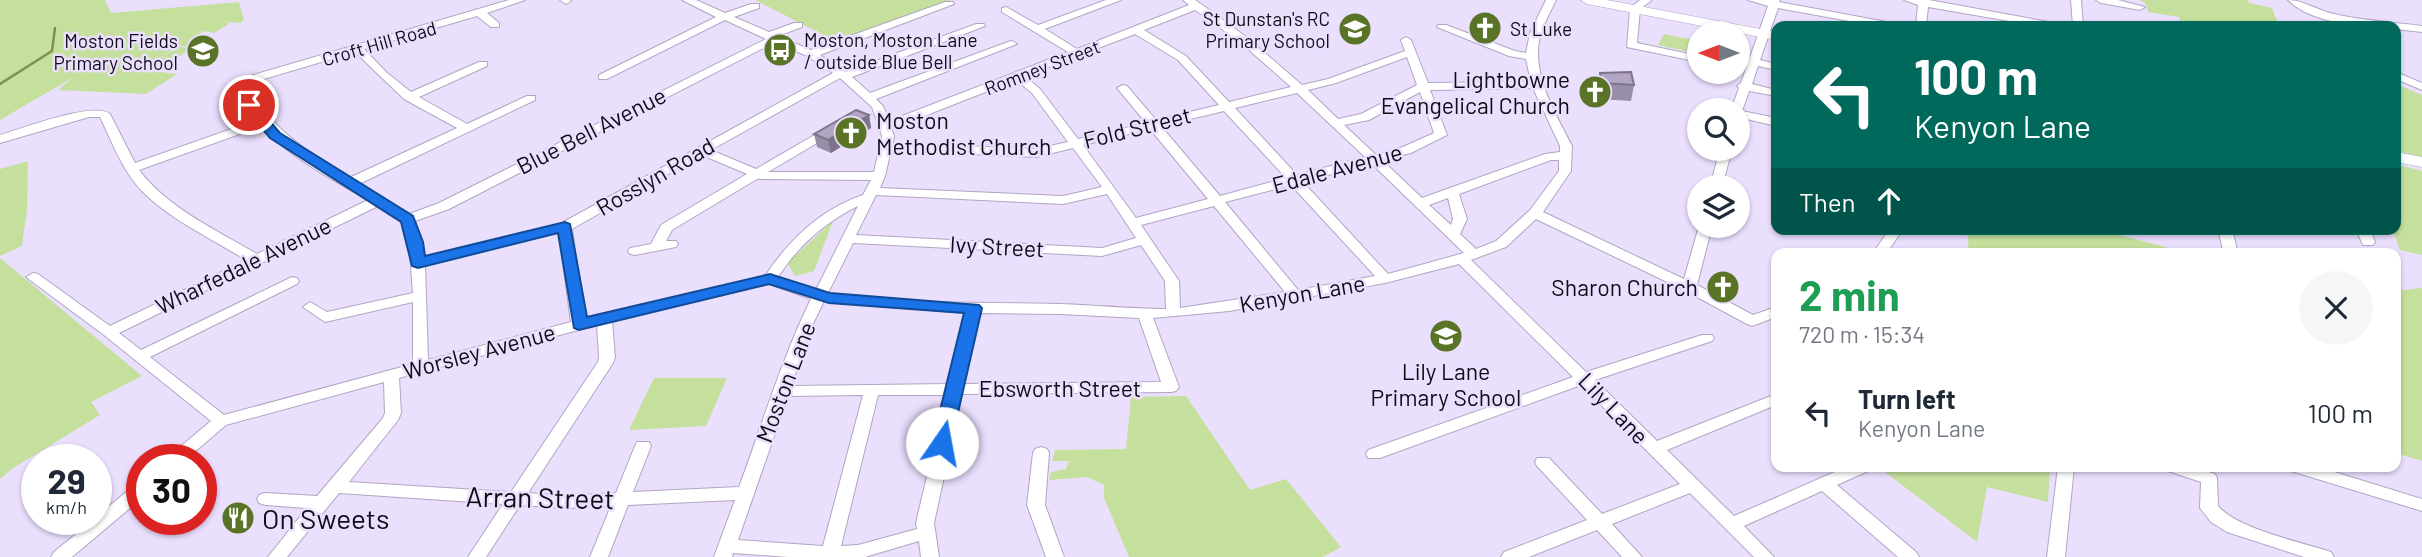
<!DOCTYPE html>
<html lang="en">
<head>
<meta charset="utf-8">
<style>
  body { margin:0; font-family:Barlow,sans-serif; background:#f6f6f7; color:#1f2937; height:100vh; display:flex; flex-direction:column; font-size:26px; white-space:nowrap }
  * { box-sizing:border-box; margin:0 }
  p { font-size:23px; color:#747a83 }
  .icon { flex:none; width:38px; height:38px; fill:none; stroke:currentColor; stroke-width:2; stroke-linecap:round; stroke-linejoin:round }
  .map { position:relative; flex:1; overflow:hidden }
  .sheet { position:absolute; left:1771px; top:248px; width:630px; height:224px; display:flex; flex-direction:column; background:#fff; border-radius:14px; box-shadow:0 2px 5px #0004 }
  .sheet>* { flex:none }
  .top-card { position:absolute; left:1771px; top:21px; width:630px; height:214px; border-radius:14px; box-shadow:0 2px 5px #0004; background:#00695c; color:#fff; overflow:hidden }
  .needle { width:46px; rotate:270deg }
  .fabs { position:absolute; left:1687px; top:21px; display:grid; gap:14px }
  .fabs a { display:grid; place-items:center; width:63px; height:63px; border-radius:50%; background:#fff; box-shadow:0 2px 5px #0004; font-size:35px }
  .speed { position:absolute; left:21px; top:444px; display:flex; gap:14px; font-size:35px; font-weight:700; text-align:center }
  .speed>* { display:grid; place-content:center; width:91px; height:91px; border-radius:50%; background:#fff; box-shadow:0 2px 5px #0004; line-height:1 }
  .speed small { font-size:18px; font-weight:400 }
  .speed .limit { border:10px solid #d22; background:#fff; color:#111 }
  .pin { position:absolute; display:grid; place-items:center; width:60px; height:60px; color:#fff; margin:-30px; border:4px solid #fff; border-radius:50%; box-shadow:0 2px 7px #0007 }
  .me { position:absolute; width:77px; margin:-38px; rotate:12deg; stroke-linejoin:round; filter:drop-shadow(0 0 5px #0008) }
  .turn { display:flex; align-items:center; gap:24px; height:147px; padding:0 28px; font-size:32px }
  .turn .icon { width:91px; height:91px; stroke-width:2.5 }
  .turn b { display:block; font-size:49px; line-height:60px }
  .then { display:flex; align-items:center; height:66px; padding:0 28px; background:#0003; gap:14px; font-size:26px }
  .round { display:grid; place-items:center; flex:none; width:74px; height:74px; border-radius:37px; background:#f6f6f7 }
  .overview { display:flex; align-items:center; justify-content:space-between; height:119px; padding:0 28px }
  h1 { font-size:42px; font-weight:700; line-height:52px; color:#1e9e55 }
  ul { padding:0; list-style:none }
  li { display:flex; align-items:center; gap:21px; height:91px; padding:0 28px }
  li div { flex:1 }
  li b { display:block; font-size:26px }
  li em { font-style:normal }
  .map>svg:first-child { display:block }
</style>
</head>
<body>
<div class="map">
<svg width="2422" height="557" viewBox="0 0 2422 557">
  <rect width="100%" height="100%" fill="#ebdffe"/>
  <g fill="#c5e09c">
    <polygon points="0,0 105,0 111,13 239,2 244,20 240,23 221,21 230,23 214,33 204,31 189,40 199,42 191,47 179,46 140,70 179,47 192,48 155,71 177,74 146,94 58,90 72,78 0,120"/>
    <polygon points="755,0 951,0 835,41"/>
    <polygon points="2140,0 2248,0 2249,3 2272,8 2279,26 2182,26 2179,17 2148,12 2146,4"/>
    <polygon points="1664,34 1699,41 1699,54 1658,45"/>
    <polygon points="2396,84 2422,95 2422,157 2396,151"/>
    <polygon points="28,161 27,209 22,246 0,256 0,169"/>
    <polygon points="2396,164 2422,171 2422,255 2400,250 2392,229 2396,229"/>
    <polygon points="833,221 814,271 795,276 787,263"/>
    <polygon points="1967,229 2096,229 2166,247 2169,254 1969,254"/>
    <polygon points="0,258 142,376 91,402 100,415 13,468 0,479"/>
    <polygon points="2422,288 2422,461 2396,453 2396,291"/>
    <polygon points="654,378 727,378 706,426 629,430"/>
    <polygon points="1186,396 1250,490 1286,479 1341,547 1323,557 1129,557 1104,498 1104,485 1087,477 1049,480 1051,472 1066,469 1069,461 1052,461 1055,450 1126,449 1131,397"/>
    <polygon points="1885,467 2050,467 2048,502 1987,487 1977,542 1885,472"/>
  </g>
  <g fill="none" stroke-linecap="round" stroke-linejoin="round">
    <polyline stroke="#7b9056" stroke-width="2.5" points="0,84 52,51 55,28"/>
    <defs>
      <g id="minor">
        <path d="M509,0H525L487,13L499,23V27H491L477,16L364,49L386,72L411,92L479,62H487V66L419,97L467,124L527,96H535V100L359,184L409,214L439,203L766,39L725,20L607,79H599V75L716,17L682,0H696L725,13L751,4H759V8L734,17L769,32L794,23H802V27L778,36L811,50L945,2H953L954,4L820,55L846,72L976,24H984L985,26L852,77L870,93L1008,42L1012,41L1017,44L876,99L883,106L889,121L1068,52L1002,12V8L1006,7L1038,25L1106,0H1121L1045,29L1077,49L1189,5L1183,0H1195L1201,4L1249,39L1302,85L1328,79L1405,51L1401,40L1406,37L1411,40L1428,83L1531,82L1526,59L1509,56L1437,27L1438,25H1446L1515,51L1526,53L1530,33L1546,0H1556C1551,11 1543,24 1540,36C1531,75 1555,112 1572,146L1571,171L1543,212L1684,279L1699,226H1712L1697,285L1753,315L1776,307V317L1752,326L1747,324L1684,290L1536,219L1506,247L1471,260L1586,372L1702,335H1712L1714,338L1712,341L1595,380L1657,441L1776,394V405L1667,450L1734,516L1846,467H1870L1868,471L1837,485L1916,552L1919,557H1898L1822,491L1744,526L1774,557H1754L1690,493L1612,524L1642,557H1622L1597,530L1529,557H1501L1504,552L1587,520L1537,466L1535,462L1537,458H1549L1602,514L1680,484L1581,385L1380,458H1368L1366,454L1368,450L1573,377L1459,264L1385,283L1229,311L1153,318L1179,387L1176,391L1171,392L962,394L934,523L939,557H921L919,541L865,557H788L733,553L732,557H714L735,500L628,505L608,557H590L611,506L565,508L520,505L486,557H468L503,504L339,493L287,557H268L307,508L265,505L259,503L257,499L259,495L265,493L317,496L383,418L385,413L384,382L226,425L185,460H167L169,456L211,421L104,335L26,277L33,273L38,274L110,326L246,260C212,239 171,220 143,192C123,172 112,142 100,117H89L0,143V135C22,129 93,101 110,114L135,163L257,120L231,83L233,81ZM1195,10L1241,43L1291,87L1229,102L1186,56L1144,30ZM1135,34L1178,60L1219,105L1156,120L1127,86L1123,85L1117,88L1146,123L1078,139L1040,89L1025,76ZM775,42L807,56L833,73L560,224L424,257L415,221L449,209ZM355,52L404,99L457,128L349,178C307,154 271,126 244,85ZM1407,57L1417,85L1361,114L1338,119L1308,90L1336,83ZM840,78L872,107L882,136L874,172H768L834,133L836,130L834,127L830,126L756,169L711,150ZM1016,80L1032,93L1068,142L1036,149L893,143L894,136L891,129ZM1533,88L1560,146V152L1545,154L1422,198L1382,160L1411,153L1447,135L1430,90ZM1420,92L1434,133L1403,147L1376,155L1344,125L1369,120ZM1297,93L1365,157L1297,175L1235,108ZM1224,111L1286,178L1220,196L1161,126ZM262,126C290,158 332,179 368,200L257,254C216,230 168,208 139,170ZM1150,129L1208,199L1136,218L1083,145ZM1073,148L1102,187L1063,196L880,188L885,176L891,150L1036,157ZM702,155L747,174L661,225L651,244L630,248L628,251L630,254L635,255L676,247L678,244L676,241H666L672,230L757,179L871,180L863,195C821,209 789,240 765,276L585,318L572,229ZM1551,160H1559V171L1530,210L1496,241L1476,249L1460,234L1467,219L1459,194ZM1371,163L1464,253L1388,274L1303,182ZM1291,185L1375,276L1298,290L1225,202ZM1107,194L1136,238L1102,248L856,235L876,195L1063,204ZM1448,198L1453,219L1451,225L1429,205ZM378,206L402,221L410,255L413,293L327,312L310,302L303,307L325,322L413,302V364L224,415L150,357L297,284L299,281L297,278L292,277L141,350L119,333ZM858,206L816,290L778,277C798,246 825,222 858,206ZM1214,206L1285,292L1180,308L1179,281L1141,225ZM559,232L571,322L428,360L425,265ZM853,243L1102,256L1141,245L1165,281L1166,309C1130,309 1094,305 1059,304C982,302 905,305 828,293ZM769,284L811,299C781,360 763,423 739,487L633,492L651,446L649,442H637L635,446L616,493L565,496L528,493L613,363L615,357L612,321ZM824,301L966,313L949,384L791,386L811,328ZM980,313L1061,314L1139,318L1161,382L964,384ZM597,325L599,357L598,362L511,492L349,482L398,420L401,413L399,378ZM863,395L823,546L738,540L788,396ZM878,395H946L916,523L917,529L858,545L841,546Z"/>
        <polygon points="560,0 570,0 571,1 566,4"/>
        <polygon points="1640,0 1652,0 1640,9 1637,43 1699,56 1699,62 1627,47 1630,8"/>
        <polygon points="1748,0 1780,0 1779,2 1892,23 1897,26 1876,26 1778,8 1760,60 1776,64 1776,70 1758,66 1752,84 1776,90 1776,96 1749,91 1742,111 1776,118 1776,126 1738,117 1738,110 1731,110 1739,88 1737,86 1741,83 1768,6"/>
        <polygon points="1904,0 1929,0 2054,23 2059,26 2038,26 1928,7 1926,26 1916,26 1918,5"/>
        <polygon points="2071,0 2081,0 2083,26 2073,26"/>
        <polygon points="2096,0 2118,0 2145,7 2140,10 2101,3"/>
        <path d="M2288,0C2304,0 2318,11 2334,14C2363,21 2393,22 2422,26V32L2396,29V26C2362,26 2313,25 2288,0Z"/>
        <polygon points="2396,72 2422,83 2422,90 2396,79"/>
        <polygon points="1720,149 1732,149 1722,187 1710,187"/>
        <polygon points="1890,229 1903,229 1886,254 1872,254"/>
        <polygon points="2218,229 2232,229 2238,254 2224,254"/>
        <polygon points="2356,229 2370,229 2375,242 2373,245 2363,245"/>
        <polygon points="1041,447 1047,449 1049,453 1045,505 1064,557 1046,557 1027,505 1033,453 1035,449"/>
        <polygon points="2058,467 2074,467 2065,557 2047,557"/>
        <path d="M2166,467H2194L2215,474L2217,478L2218,506C2238,529 2301,542 2331,552L2334,557H2304L2227,532L2211,522L2200,508L2201,482L2168,471Z"/>
        <polygon points="2289,467 2318,467 2422,499 2422,511 2291,471"/>
        <polygon points="142,482 142,498 72,557 51,557 54,552 93,520 96,520 96,517 136,484"/>
      </g>
      <g id="major">
        <polygon points="1581,0 1607,0 1776,32 1776,40 1587,4"/>
        <polygon points="2396,152 2422,157 2422,167 2396,162"/>
      </g>
    </defs>
    <use href="#minor" stroke="#b1a5c2" stroke-width="2"/>
    <use href="#major" stroke="#b1a5c2" stroke-width="1"/>
    <use href="#minor" fill="#fff" fill-rule="evenodd"/>
    <use href="#major" fill="#fff" fill-rule="evenodd"/>
  </g>
  <g fill="#988ea7">
    <polygon points="1600,73 1634,85 1631,101 1598,99 1597,89"/>
    <polygon points="869,115 871,128 831,153 817,147 814,134"/>
  </g>
  <polygon fill="#7c7488" points="869,115 871,128 831,153 828,140"/>
  <g fill="#b1a5c2" stroke="#7c7488" stroke-width="2">
    <polygon points="1631,72 1634,85 1601,83 1600,73"/>
    <polygon points="856,110 869,115 828,140 814,134"/>
  </g>
  <polygon fill="#1a73e8" stroke="#114b97" stroke-width="2" points="244,102 253,102 280,133 413,216 423,242 425,256 565,222 570,224 587,317 770,274 830,293 979,305 982,308 951,443 942,450 932,443 964,313 829,303 769,284 579,330 574,328 558,233 418,268 412,266 401,222 270,138 244,107"/>
  <defs>
    <symbol id="church-disc" viewBox="-11 -11 22 22"><circle r="9.5" fill="#5a7427" stroke="#ebdffe"/><path d="M-1.2-6h2.4v3.5h3.3v2.4h-3.3V6h-2.4V-.1h-3.3v-2.4h3.3Z" fill="#fff"/></symbol>
    <symbol id="school-disc" viewBox="-11 -11 22 22"><circle r="9.5" fill="#5a7427" stroke="#ebdffe"/><path d="M0-5L7-2L0 1L-7-2ZM-4 1L0 2.5L4 1V4Q0 6-4 4Z" fill="#fff"/></symbol>
    <symbol id="bus-disc" viewBox="-11 -11 22 22"><circle r="9.5" fill="#5a7427" stroke="#ebdffe"/><path d="M-5-6H5V4H4V6H2V4H-2V6H-4V4H-5ZM-3.5-4V0h7V-4ZM-3.5 1.2v1.5H-2V1.2ZM2 1.2v1.5H3.5V1.2Z" fill="#fff"/></symbol>
    <symbol id="restaurant-disc" viewBox="-11 -11 22 22"><circle r="9.5" fill="#5a7427" stroke="#ebdffe"/><path d="M-5-6h1v4h1v-4h1v4h1v-4h1v5L-1.5 .5V6h-2V.5L-5-1ZM5-6V6H3V1.5H1.5Q1.5-4 5-6Z" fill="#fff"/></symbol>
  </defs>
  <g fill-rule="evenodd">
    <use href="#church-disc" x="1466" y="9" width="38" height="38"/>
    <use href="#school-disc" x="1336" y="10" width="38" height="38"/>
    <use href="#bus-disc" x="761" y="31" width="38" height="38"/>
    <use href="#school-disc" x="184" y="32" width="38" height="38"/>
    <use href="#church-disc" x="1576" y="73" width="38" height="38"/>
    <use href="#church-disc" x="832" y="114" width="38" height="38"/>
    <use href="#church-disc" x="1704" y="268" width="38" height="38"/>
    <use href="#school-disc" x="1427" y="317" width="38" height="38"/>
    <use href="#restaurant-disc" x="219" y="499" width="38" height="38"/>
  </g>
  <g text-anchor="middle" dominant-baseline="central" stroke-width="5" stroke-linejoin="round" paint-order="stroke">
    <g font-size="19" fill="#100c16" stroke="#ebdffe" text-anchor="end">
      <text x="1330" y="18">St Dunstan's RC<tspan x="1330" dy="22">Primary School</tspan></text>
      <text x="1510" y="28" text-anchor="start">St Luke</text>
      <text x="804" y="39" text-anchor="start">Moston, Moston Lane<tspan x="804" dy="22">/ outside Blue Bell</tspan></text>
      <text x="178" y="40">Moston Fields<tspan x="178" dy="22">Primary School</tspan></text>
    </g>
    <g font-size="19" fill="#100c16" stroke="#ebdffe">
      <text transform="translate(379 43) rotate(-16)">Croft Hill Road</text>
      <text transform="translate(1042 67) rotate(-21)">Romney Street</text>
    </g>
    <g font-size="23" fill="#100c16" stroke="#ebdffe" text-anchor="end">
      <text x="1570" y="79">Lightbowne<tspan x="1570" dy="26">Evangelical Church</tspan></text>
      <text x="876" y="120" text-anchor="start">Moston<tspan x="876" dy="26">Methodist Church</tspan></text>
      <text x="1698" y="287">Sharon Church</text>
      <text x="1446" y="371" text-anchor="middle">Lily Lane<tspan x="1446" dy="26">Primary School</tspan></text>
    </g>
    <g font-size="23" fill="#100c16" stroke="#ebdffe">
      <text transform="translate(1137 127) rotate(-14)">Fold Street</text>
      <text transform="translate(591 130) rotate(-27)">Blue Bell Avenue</text>
      <text transform="translate(1337 168) rotate(-15)">Edale Avenue</text>
      <text transform="translate(655 176) rotate(-30)">Rosslyn Road</text>
      <text transform="translate(997 246) rotate(3)">Ivy Street</text>
      <text transform="translate(243 265) rotate(-26)">Wharfedale Avenue</text>
      <text transform="translate(1302 293) rotate(-10)">Kenyon Lane</text>
      <text transform="translate(479 351) rotate(-15)">Worsley Avenue</text>
      <text transform="translate(785 382) rotate(-69)">Moston Lane</text>
      <text x="1060" y="388">Ebsworth Street</text>
      <text transform="translate(1614 408) rotate(46)">Lily Lane</text>
    </g>
    <g font-size="28" fill="#100c16" stroke="#ebdffe">
      <text transform="translate(540 497) rotate(1)">Arran Street</text>
    </g>
    <g font-size="28" fill="#100c16" stroke="#ebdffe" text-anchor="start">
      <text x="262" y="518">On Sweets</text>
    </g>
  </g>
</svg>
<div class="fabs">
<a><svg class="needle" viewBox="-14 -14 28 28"><path d="M0-13l5 13h-10z" fill="#e53935"/><path d="M0 13l5-13h-10z" fill="#747a83"/></svg></a>
<a><svg class="icon" aria-label="search" viewBox="0 0 24 24"><circle cx="10" cy="10" r="6"/><path d="M15 15l6 6"/></svg></a>
<a><svg class="icon" aria-label="layers" viewBox="0 0 24 24"><path d="M12 4l9 5-9 5-9-5zM3 14l9 5 9-5"/></svg></a>
</div>
<div class="speed"><div>29<small>km/h</small></div><div class="limit">30</div></div>
<div class="pin" style="left:249px;top:105px;background:#d93025"><svg class="icon" aria-label="arrive" viewBox="0 0 24 24"><path d="M6 21V4h12l-3 4 3 4H6"/></svg></div>
<svg class="me" style="left:942px;top:443px" viewBox="-20 -20 40 40"><circle r="19" fill="#fff"/><path d="M0-13L10 11 0 6-10 11z" fill="#1a73e8"/></svg>
<div class="top-card">
<div class="turn"><svg class="icon" aria-label="left" viewBox="0 0 24 24"><path d="M17 20v-9H6M10 6l-5 5 5 5"/></svg><div><b>100 m</b>Kenyon Lane</div></div>
<div class="then">Then<svg class="icon" aria-label="ahead" viewBox="0 0 24 24"><path d="M12 20V5M6 11l6-6 6 6"/></svg></div>
</div>
<section class="sheet">
<div class="overview"><div><h1>2 min</h1><p>720 m · 15:34</p></div><a class="round"><svg class="icon" aria-label="close" viewBox="0 0 24 24"><path d="M6 6l12 12M18 6L6 18"/></svg></a></div>
<ul>
<li><svg class="icon" aria-label="left" viewBox="0 0 24 24"><path d="M17 20v-9H6M10 6l-5 5 5 5"/></svg><div><b>Turn left</b><p>Kenyon Lane</p></div><em>100 m</em></li>
</ul>
</section>
</div>
</body>
</html>
